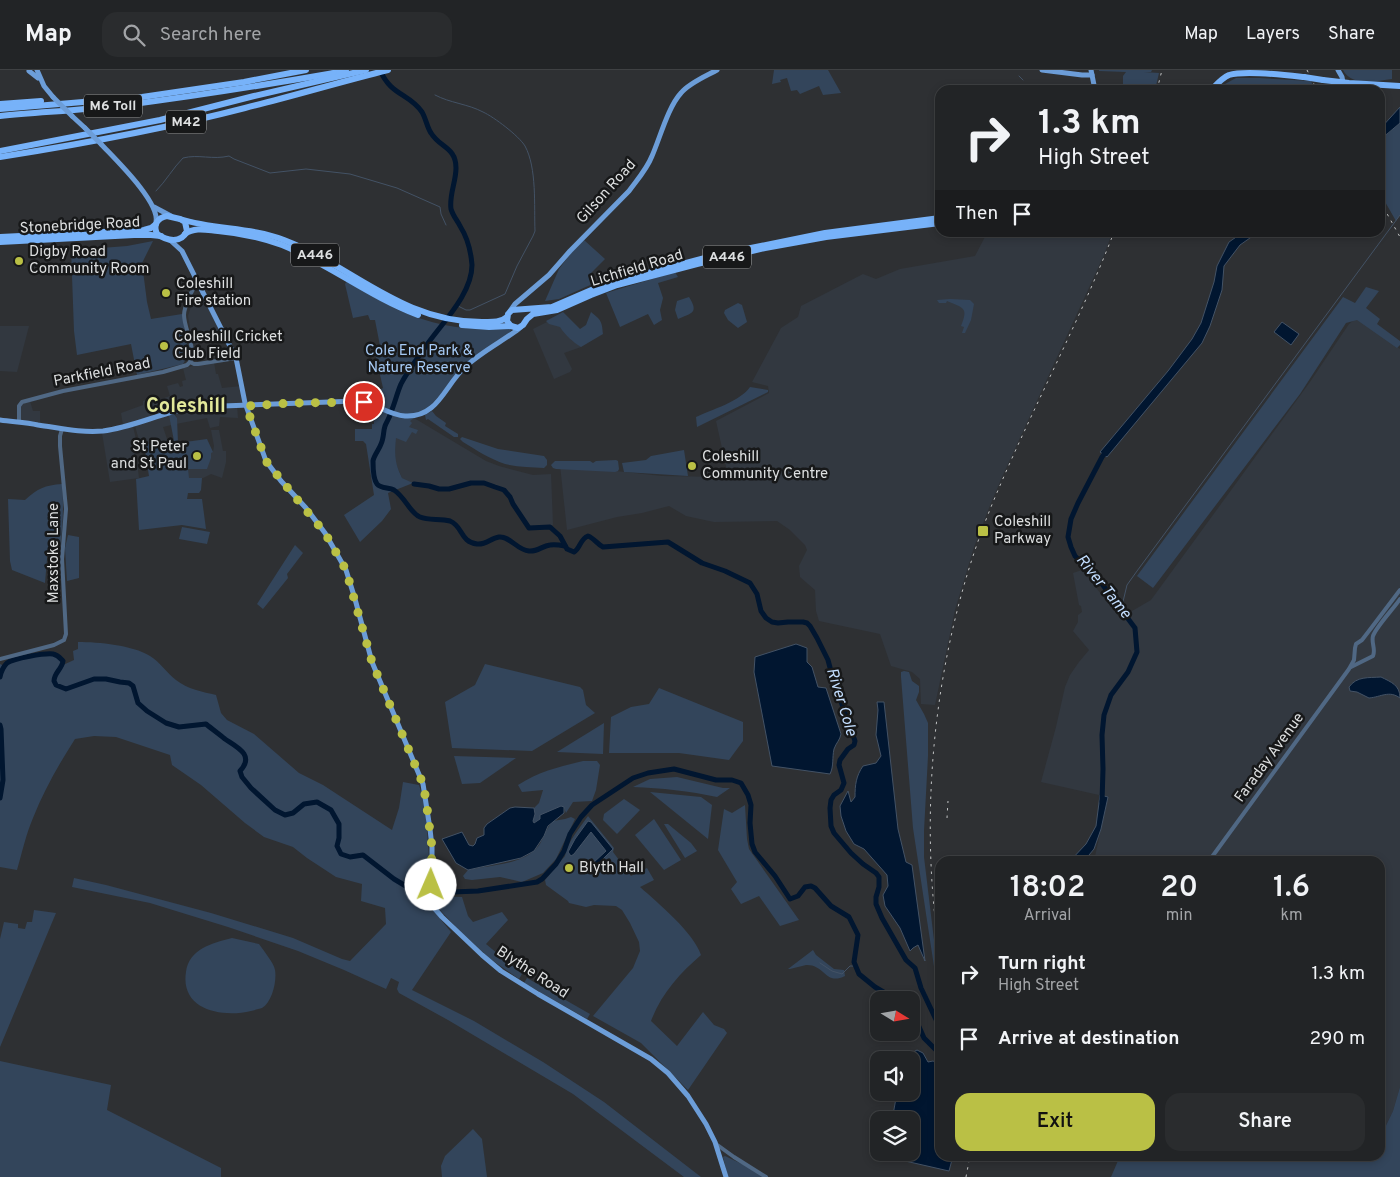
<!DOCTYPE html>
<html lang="en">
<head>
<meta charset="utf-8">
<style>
  body { margin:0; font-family:Overpass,sans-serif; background:#2a2c2e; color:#f1f3f6; height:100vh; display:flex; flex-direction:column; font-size:19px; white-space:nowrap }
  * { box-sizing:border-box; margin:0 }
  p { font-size:16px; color:#a2a4a7 }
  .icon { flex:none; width:28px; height:28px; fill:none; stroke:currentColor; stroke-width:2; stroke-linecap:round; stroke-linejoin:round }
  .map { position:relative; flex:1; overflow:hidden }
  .drawer { position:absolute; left:935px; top:786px; width:450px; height:305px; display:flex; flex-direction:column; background:#222426; border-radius:15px; box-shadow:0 2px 8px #0003,0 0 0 1px #3f4143 }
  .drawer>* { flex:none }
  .guide { position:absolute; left:935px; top:15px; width:450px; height:152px; border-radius:15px; box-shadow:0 2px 8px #0003,0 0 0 1px #3f4143; background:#222426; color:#f1f3f6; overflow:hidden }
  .needle { width:32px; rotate:101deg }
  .tools { position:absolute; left:870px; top:921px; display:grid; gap:10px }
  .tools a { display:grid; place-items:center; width:50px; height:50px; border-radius:10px; background:#222426; box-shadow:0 2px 8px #0003,0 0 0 1px #3f4143; font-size:25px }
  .pin { position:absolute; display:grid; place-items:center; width:42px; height:42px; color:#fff; margin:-21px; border:2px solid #fff; border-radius:50%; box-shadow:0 1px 5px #0007 }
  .me { position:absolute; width:55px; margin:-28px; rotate:1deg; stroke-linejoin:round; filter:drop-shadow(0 0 4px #0008) }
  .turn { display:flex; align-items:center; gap:18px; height:105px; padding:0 20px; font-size:22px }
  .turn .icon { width:65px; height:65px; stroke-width:2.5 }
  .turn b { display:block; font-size:35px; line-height:42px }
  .then { display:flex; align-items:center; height:48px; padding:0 20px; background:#0003; gap:10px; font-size:19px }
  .eta { display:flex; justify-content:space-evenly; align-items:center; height:85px; text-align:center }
  .eta b { font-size:30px; font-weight:600; line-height:35px }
  .primary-button { display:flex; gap:10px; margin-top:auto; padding:10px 20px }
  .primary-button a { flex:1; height:58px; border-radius:15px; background:#bac045; color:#111; font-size:20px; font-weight:600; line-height:58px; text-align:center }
  .primary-button a+a { background:#2a2c2e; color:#f1f3f6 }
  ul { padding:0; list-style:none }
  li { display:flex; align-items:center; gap:15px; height:65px; padding:0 20px }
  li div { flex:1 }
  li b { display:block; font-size:19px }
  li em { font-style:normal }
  header { display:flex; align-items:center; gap:30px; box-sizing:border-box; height:70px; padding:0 25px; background:#222426; border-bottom:1px solid #3f4143 }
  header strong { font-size:24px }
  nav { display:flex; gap:28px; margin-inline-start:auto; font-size:18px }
  .search { width:350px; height:45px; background:#2a2c2e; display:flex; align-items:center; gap:12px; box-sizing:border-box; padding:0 18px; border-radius:15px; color:#a2a4a7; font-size:19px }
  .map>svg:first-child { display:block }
</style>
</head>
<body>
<header>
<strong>Map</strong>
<div class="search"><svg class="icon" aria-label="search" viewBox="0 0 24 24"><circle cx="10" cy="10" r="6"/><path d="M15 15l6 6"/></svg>Search here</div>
<nav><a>Map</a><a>Layers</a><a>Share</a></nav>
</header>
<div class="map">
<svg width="1400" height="1107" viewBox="0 0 1400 1107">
  <rect width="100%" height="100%" fill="#2e3033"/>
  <g fill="#323840">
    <polygon points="1110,162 1112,163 1104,185 1002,407 989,438 974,477 955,540 935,635 921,634 920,609 912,602 891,596 880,564 819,551 816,541 815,520 800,507 799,496 807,480 805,475 790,460 777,451 714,452 686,446 669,436 642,443 617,447 567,460 560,395 662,406 721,407 728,405 716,351 769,323 768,316 752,312 781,258 798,247 801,236 863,204 876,209 900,199 975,186 987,163"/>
    <polygon points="195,226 203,227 223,266 193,275 188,246 194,228"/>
    <polygon points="1358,247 1400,279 1400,1017 1393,1041 1380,1068 1380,791 1094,791 1108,727 1041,712 1056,657 1065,617 1070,605 1079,592 1089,580 1073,561 1078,552 1078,545 1082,542 1081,536 1079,535 1073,503 1082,500 1120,548 1151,530 1310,312 1349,254"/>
    <polygon points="551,250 573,261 581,277 564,283 572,299 570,302 554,309 533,259"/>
    <polygon points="0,256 29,256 17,302 0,301"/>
    <polygon points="214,292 216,304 218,304 222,318 241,316 244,334 237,335 238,348 220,347 219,356 210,358 207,348 176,354 177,348 173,340 171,355 163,357 168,372 140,374 134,352 123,355 121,343 143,335 143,331 157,326 158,330 170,326 167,316 178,313 180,317 183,316 182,311 186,310 183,298"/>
    <polygon points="30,331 33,341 40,341 40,353 21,350 20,336 22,334"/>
    <polygon points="414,348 486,391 499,396 533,405 551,404 553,455 529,458 513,434 510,426 504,420 495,417 484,413 471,413 449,419 439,419 429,416 414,414 402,408 395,392 396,368 405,350"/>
    <polygon points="133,356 137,374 136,384 139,408 110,412 102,363"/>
    <polygon points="211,360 219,360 223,381 226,381 226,392 222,408 211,404 203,408 182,408 182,399 206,398 211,382 213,382 214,376"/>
  </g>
  <g fill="#33455b">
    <polygon points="774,0 828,0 841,23 823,25 819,16 800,24 797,20 791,21 787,8 780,10 781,12 772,14"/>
    <polygon points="1099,0 1152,0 1151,2 1144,2 1159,3 1155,20 1123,20 1123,6 1126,2 1099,1"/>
    <path d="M1343,0H1392V9C1376,11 1352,17 1343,0Z"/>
    <polygon points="1236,8 1259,8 1311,11 1315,20 1219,20 1225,14"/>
    <polygon points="1400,53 1400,145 1396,151 1380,123 1380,69 1387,64"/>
    <polygon points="584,170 605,189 590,204 597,212 559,229 545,231 559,199 571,183"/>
    <polygon points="153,171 142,193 147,232 151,249 182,244 189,284 183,294 137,305 131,274 77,285 74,261 71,178 75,180 127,176"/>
    <polygon points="675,202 678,207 658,213 663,228 660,240 662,250 654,255 648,244 620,257 606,223"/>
    <path d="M347,211C364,221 381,232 398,240C434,256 469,261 508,259H511L510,263L476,286L428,338L414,344H401L373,334V323L383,318L375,283L381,281L375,250H370L368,245L353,248L345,214Z"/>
    <polygon points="1366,217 1379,221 1366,238 1380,249 1377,254 1400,271 1400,275 1397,278 1357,250 1346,253 1300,324 1153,518 1137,506 1343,227 1355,233"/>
    <path d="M689,227C699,243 692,243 678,249L675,240L677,231Z"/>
    <path d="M950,229L970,230L974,234L971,250L965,263H962L964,257L961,256C969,237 963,238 947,231L946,233H939L937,230Z"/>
    <polygon points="738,233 742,235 747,252 738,258 728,250 724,243 725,240"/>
    <path d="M563,242L580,259L586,255L591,242C601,250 602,251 603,264L581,277C573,272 565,265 560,257L549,254L546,251Z"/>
    <path d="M750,317L768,320V322L697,357L696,347C711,340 741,331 750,317Z"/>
    <path d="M374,337L414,348L410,351L412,353L409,357L418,360L416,364L412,362L406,372L396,368C395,385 394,392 402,408L413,413L388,423L391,439L382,451L360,472L344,445L374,425L366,374L363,371H355V359H372V354H374Z"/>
    <polygon points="432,341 436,346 446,353 445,356 458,364 458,367 454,367 428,349 426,350 425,345"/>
    <polygon points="174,344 177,348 178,373 207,369 213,382 211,383 211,388 207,399 188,399 189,408 202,408 201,420 199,423 188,423 187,429 202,429 206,459 182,455 139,460 136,409 149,406 144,374 174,371 169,345"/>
    <path d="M462,367L498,379L544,386L547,390V395L544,398C531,397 518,397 505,394C490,389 476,380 463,372L460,369Z"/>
    <polygon points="684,380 688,406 624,402 622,393 646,390 651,386"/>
    <polygon points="616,390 618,391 619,399 618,401 615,402 556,399 553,398 551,395 555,391 590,391 593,393 596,391"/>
    <path d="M62,414C64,435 63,455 60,477H48L45,513L12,500L10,491L8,429L25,430C37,419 45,415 62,414Z"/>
    <polygon points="182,457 210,462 207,474 179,469"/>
    <polygon points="68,465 79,467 79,508 67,511 65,478"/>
    <polygon points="295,475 303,483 287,504 288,508 263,539 257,534"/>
    <path d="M78,572C99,572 132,575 150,586C160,592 167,603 176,610C187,619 203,622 216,625L221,643L227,650L254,664L299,703L323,715L392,760L399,738L403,712L419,715L425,734L429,787V823L433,840L451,862L412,920L474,951L543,992L604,1032L701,1107H684L573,1024L448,950L399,923L397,919L399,912L391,908L386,919L344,900L298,881L228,857L150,833L72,817L74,808L106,815L211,843L293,868L342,889L350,891L386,854L385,838L361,831L362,814L336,807L307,788L293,777L264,767L245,753L201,715L172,695L170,685L116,667L94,666L75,669C59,694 44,720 33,748C26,764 22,783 17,800L0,797V594L4,596C5,595 8,592 10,591C18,588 45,583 54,584C60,585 62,590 63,595L74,590L73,581L78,579Z"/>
    <polygon points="485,594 580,617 583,620 586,635 595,643 532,681 452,678 445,632 475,615"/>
    <polygon points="904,601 909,602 912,611 919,616 919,622 916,630 924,644 928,653 928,686 924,761 924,787 938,903 935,903 913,758 901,607 901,602"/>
    <polygon points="659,618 743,652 743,671 729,690 679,683 609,683 611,647 631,637 649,634"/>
    <polygon points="604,653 603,684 557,682"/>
    <polygon points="454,686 516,688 480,713 462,714"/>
    <path d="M583,691H597L600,695L596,720L592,731L573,732L566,743L564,738L534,753L533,751L535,744L534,738L539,733L543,720L522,722L518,715C540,701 559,697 583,691Z"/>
    <path d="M677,707L723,718H730L717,727C689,721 662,718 633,717L650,709Z"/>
    <polygon points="650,722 701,727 712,735 708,769"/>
    <polygon points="624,729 640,740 617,764 603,750 604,744"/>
    <polygon points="745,735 747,769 749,779 799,850 780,856 759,826 741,834 731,819 737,812 718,780 724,739 732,743"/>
    <path d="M588,746L614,778L613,782L631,806L647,798L654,810L640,817C658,833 694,863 701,885C680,903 661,924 651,951L677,976L703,942L714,955L724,959L727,963L688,1020L641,973L593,946L633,898L640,881L639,872L630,853L622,840L616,836L594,835L586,837L569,833L568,831L546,815L545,810L565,786C567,772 580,758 588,746Z"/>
    <path d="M571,747L575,749L556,789L543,803L522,812L500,807L472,810L465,809L463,806L468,800C488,795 519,795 535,780C543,773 545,759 553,751L565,749Z"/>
    <polygon points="654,749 681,790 664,800 635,765"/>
    <polygon points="664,754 668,754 691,773 697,781 685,788"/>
    <polygon points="438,826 462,827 468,846 473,852 502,842 508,850 486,874 522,904 519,909 489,888 457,858 439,839 436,831"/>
    <polygon points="34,840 56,843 0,977 0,869 4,852 18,854 18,858 25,859 27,852 32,852"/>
    <path d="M232,868L259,874C263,880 274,893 275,900C277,911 272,932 262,938C259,939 254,940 251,941C222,948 180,940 186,902C189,879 212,873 232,868Z"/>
    <path d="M813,880L816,885L834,899L844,900L845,906C825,916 825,894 806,895C801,896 795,898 790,899H788Z"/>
    <polygon points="527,908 590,944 587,949 524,913"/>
    <polygon points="0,991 111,1015 107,1040 221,1098 221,1107 0,1107"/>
    <polygon points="1400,1017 1400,1107 1111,1107 1120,1086 1380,1086 1380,1068 1393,1041"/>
    <polygon points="473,1059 482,1069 487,1107 442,1107 441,1096 445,1086"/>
    <polygon points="725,1086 744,1095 763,1107 728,1107 723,1087"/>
  </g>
  <g fill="#011630" stroke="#435265">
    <polygon points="1400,37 1400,53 1387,64 1380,69 1380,59"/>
    <polygon points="1242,163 1257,163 1240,175 1224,196 1222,220 1210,256 1202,273 1107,387 1100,382 1168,301 1192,269 1201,253 1214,212 1217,196 1229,172"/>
    <polygon points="1282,252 1299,264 1291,275 1274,262"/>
    <path d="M796,574L807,578V592L812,597L818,617L826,618L841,664C840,670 836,673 834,679C832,688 834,696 830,704L772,696L754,602L755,587Z"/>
    <path d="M1381,607C1391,612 1400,615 1400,628C1389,620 1381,627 1369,628L1357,622L1350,621L1349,617C1357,606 1368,608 1381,607Z"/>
    <path d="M877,632H884L898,759L906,792L912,795L925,891L918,875L913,878L910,881L900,858L885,836L883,825L888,816L887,805L864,779L854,774L846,761L841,746L840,736L848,721L851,732L855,727C855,715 856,706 863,696L876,693L881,686L876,665L878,640Z"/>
    <polygon points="1100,725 1108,727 1101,759 1094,779 1084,791 1070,791 1086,774 1096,756"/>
    <polygon points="561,736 564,737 564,743 548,756 544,766 534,781 521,788 468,800 456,793 442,769 462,762 469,775 473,776 475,774 477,768 484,765 484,758 487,754 510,738 515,737 534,738 535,744 533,751 534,753 540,749 540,745"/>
    <polygon points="588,751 591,752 613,779 595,797 592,794 606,781 591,762 574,784 571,786 568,782 575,769"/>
    <polygon points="917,980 923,983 928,992 933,991 940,994 940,1086 953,1086 949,1101 892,1088 888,1085 887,1083 911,1082 911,1050 892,1050 897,1023 911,1022 911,990 904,990 908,985"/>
  </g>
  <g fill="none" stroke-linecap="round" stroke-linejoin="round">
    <g stroke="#435265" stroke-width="1">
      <polyline points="1019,6 1023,10"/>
      <polyline points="1029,16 1033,20"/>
      <path d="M435,25C450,33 468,34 483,42C494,47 519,66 525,76C537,98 534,136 535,161L533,166L517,196L505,224L470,240H466L456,235"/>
      <path d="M156,121C166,111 173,98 183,88C198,84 213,90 229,86L234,89L270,103L306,99L350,104L397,118L440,137L441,144L446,155"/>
      <polyline points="1121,540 1127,515 1137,501 1400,145"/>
      <polyline points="820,893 832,901 842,904 850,896 855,896"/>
    </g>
    <g stroke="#011630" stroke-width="5">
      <path d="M380,0C391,26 409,23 422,42C426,49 427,57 431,63C440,78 456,77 456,98C456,112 449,125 451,139C453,146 457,150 460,156C467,167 471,182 472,195C472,224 442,253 426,276C418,288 408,300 401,314C397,323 395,333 391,342C390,347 387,351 385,356C383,362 384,368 381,374C379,380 374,385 373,391C373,397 373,409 377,414C381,419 389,417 394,420C405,427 410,443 420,447C429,451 440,448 450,451C463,456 460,472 477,474C486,475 491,468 499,467C510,466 517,480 529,481C537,482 542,476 550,475C555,474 560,475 565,476"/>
      <path d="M414,414L429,416L439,419H449L471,413H484L495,417L504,420L510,427L513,434L529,458L550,457L560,466L567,479L574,482C580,479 580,469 588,466C594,468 597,474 603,477L668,472L702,493L725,501L750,513L757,524L761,541L766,548L772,552L778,553L788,552H803L807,553L810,556L817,568L828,590L833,609L855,671L854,675L848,679L840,690L839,695L844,713L841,720L834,725L831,730L830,738L831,756L834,763L851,783L863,794L876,803L879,807V817L876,827V834L882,848L906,890L915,898L921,918L940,958"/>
      <path d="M0,607C1,602 3,597 7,593C14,588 45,583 53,584C58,585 60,588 63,591C62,599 54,603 54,611L56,615L66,619L94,609H106L120,612L129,613L133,616L138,633L147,641L166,653L179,657L206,654C212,659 219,664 225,669C237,677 255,685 240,701L242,707L251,718L275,740L285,745L293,743L304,734L317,732L331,740L339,754V768L337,776L341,784L350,787L363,785L394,809L409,818L427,823L478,821L537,812L542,809L556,794L564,781L570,764L581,747L592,735L633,708L648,703L674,699L716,710H732L741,713L748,725L751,735L750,753L752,774L755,782L775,806L790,829L798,826L805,817L811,816L815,818L831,836L849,847L858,865L854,892L859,904L875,917L897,930"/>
      <polyline points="0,655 1,659 3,710 0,728"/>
      <polyline points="1102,732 1103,699 1102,665 1104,645 1111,625 1128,602 1137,582 1135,558 1102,514 1075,486 1071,477 1068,467 1071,449 1078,433 1102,387 1108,379"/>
      <polyline points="911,945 916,950 924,968 940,984"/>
    </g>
    <g stroke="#506884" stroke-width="4">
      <path d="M190,292C197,279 184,259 184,245C184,237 193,217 198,212"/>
      <polyline points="19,352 19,336 22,332 63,321 163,302 187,295 190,292 194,294 198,294 236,288"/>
      <polyline points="0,589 54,575 64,570 66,564 62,489 66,439 60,376 60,366 62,359"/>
      <path d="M1351,597L1373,586C1376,579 1371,573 1373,566C1376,557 1394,538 1400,529"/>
      <polyline points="1209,791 1349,599 1354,590 1355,578 1356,574 1362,570 1372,557 1400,520"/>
      <polyline points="716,1074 734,1087 766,1107"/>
    </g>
    <g stroke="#6c9dd8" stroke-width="5">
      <polyline points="37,0 44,16 53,27"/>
      <polyline points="1042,0 1082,5 1092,5"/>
      <polyline points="1091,0 1095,20"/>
      <polyline points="1338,0 1342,7 1343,13"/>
      <polyline points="29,1 38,8"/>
      <polyline points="72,46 85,58"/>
      <path d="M101,74C115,89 160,132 156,152"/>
      <polyline points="154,137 171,146"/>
      <polyline points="170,170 182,181 236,288 245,333 266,391 281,411 306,438 325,463 346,500 355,529 372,592 423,714 430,759 432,777 432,827 435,839 442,847 482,885 501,901 538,924 651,989 668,1003 688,1026 706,1054 715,1072 726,1107"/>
      <path d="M510,241L515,234L549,205L570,181L629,121C637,110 647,99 652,86C660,68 668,37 681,23C689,13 706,6 717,0"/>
      <path d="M0,350C13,352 25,352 38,355C60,358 81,363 103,361C135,357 164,341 196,337L357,331C374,332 388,345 405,346C438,348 445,315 465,297C480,283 499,273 516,261L521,257"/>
    </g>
    <g stroke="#77b2f9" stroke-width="6">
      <polyline points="331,4 346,0"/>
      <polyline points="1323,10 1349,13 1400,16"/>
      <path d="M1211,20C1217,14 1222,8 1229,5C1245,0 1286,5 1304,7"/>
      <polyline points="0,34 41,31"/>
      <polyline points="0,39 142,27 244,12 306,0"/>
      <path d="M0,46C42,42 84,40 126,35C196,26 265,15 334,3"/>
      <polyline points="0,81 160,50 254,26 366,0"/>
      <path d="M0,87C82,74 164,59 245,38C293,26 340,12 388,0"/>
      <path d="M167,146L180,149L185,152L187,161C181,174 167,171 157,164C153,155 157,148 167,146Z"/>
      <polyline points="940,148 825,163 716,185 603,215 552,237 512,240 508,244 507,251 511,256 518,258 523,255 527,249 533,244 557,240 591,225 617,215 697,194 765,178 826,167 940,153"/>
      <path d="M180,149C215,160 250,157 284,170C354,197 401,252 482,252C491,252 500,253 507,247"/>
      <path d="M185,164C195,157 206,160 218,161C240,163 261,167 282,175C329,194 370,227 418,245"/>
      <polyline points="0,167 144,160 151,158 156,154"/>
      <polyline points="0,172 134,165 151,165 161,166"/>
      <polyline points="462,255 489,257 511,256"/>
    </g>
    <g stroke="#c1c3c4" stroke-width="1" stroke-dasharray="2.5 5" stroke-linecap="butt">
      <polyline points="1307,0 1317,20"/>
      <polyline points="1157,20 1162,0"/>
      <polyline points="1380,131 1400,167"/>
      <polyline points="947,748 948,731"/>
      <path d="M940,886C917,738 935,575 991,437C1029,344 1078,256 1114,162"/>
      <polyline points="966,1107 970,1086"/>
    </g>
    <g stroke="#6c9dd8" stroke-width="5">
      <polyline points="53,27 72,46"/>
      <polyline points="85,58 101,74"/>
    </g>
    <polyline stroke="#77b2f9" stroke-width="6" points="1304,7 1323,10"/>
  </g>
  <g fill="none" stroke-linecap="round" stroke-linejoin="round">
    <polyline stroke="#bac045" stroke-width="9" stroke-dasharray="0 16.2" points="364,332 292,333 246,336 266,391 282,411 325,463 346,500 372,592 423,714 426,730 432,777 431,815"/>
  </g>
  <g fill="#bac045" stroke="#171819" stroke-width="2">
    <circle cx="19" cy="191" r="5"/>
    <circle cx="166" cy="223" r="5"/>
    <circle cx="164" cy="276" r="5"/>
    <circle cx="197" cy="386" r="5"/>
    <circle cx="692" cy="396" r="5"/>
    <rect x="977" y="455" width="12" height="12" rx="2.5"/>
    <circle cx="569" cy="798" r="5"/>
  </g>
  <g text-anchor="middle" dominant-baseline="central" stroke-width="5" stroke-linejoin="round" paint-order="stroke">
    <g fill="#171819" stroke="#a2a3a4" stroke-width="1">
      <rect x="84" y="24.5" width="58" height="23" rx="4"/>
      <rect x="166" y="40.5" width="40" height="23" rx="4"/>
      <rect x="291" y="173.5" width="48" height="23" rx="4"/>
      <rect x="703" y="175.5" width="48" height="23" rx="4"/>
    </g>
    <g font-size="14" font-weight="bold" fill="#dddfe0">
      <text x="113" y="36">M6 Toll</text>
      <text x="186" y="52">M42</text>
      <text x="315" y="185">A446</text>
      <text x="727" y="187">A446</text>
    </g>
    <g font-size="15" fill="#dddfe0" stroke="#171819">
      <text transform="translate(607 122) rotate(-48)">Gilson Road</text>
      <text transform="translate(80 156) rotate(-3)">Stonebridge Road</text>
      <text transform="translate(637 199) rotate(-17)">Lichfield Road</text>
      <text transform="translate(102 303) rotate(-11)">Parkfield Road</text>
      <text transform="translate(54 483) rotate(-90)">Maxstoke Lane</text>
      <text transform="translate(1270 688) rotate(-54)">Faraday Avenue</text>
      <text transform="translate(532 903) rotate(33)">Blythe Road</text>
    </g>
    <g font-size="15" fill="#dddfe0" stroke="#171819" text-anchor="start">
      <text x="29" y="182">Digby Road<tspan x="29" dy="17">Community Room</tspan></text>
      <text x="176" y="214">Coleshill<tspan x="176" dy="17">Fire station</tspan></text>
      <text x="174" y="267">Coleshill Cricket<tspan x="174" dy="17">Club Field</tspan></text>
      <text x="187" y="377" text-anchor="end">St Peter<tspan x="187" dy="17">and St Paul</tspan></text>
      <text x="702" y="387">Coleshill<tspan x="702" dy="17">Community Centre</tspan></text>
      <text x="994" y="452">Coleshill<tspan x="994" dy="17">Parkway</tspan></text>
      <text x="579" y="798">Blyth Hall</text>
    </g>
    <g font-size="15" fill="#a6caf5" stroke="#171819">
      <text x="419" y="281">Cole End Park &amp;<tspan x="419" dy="17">Nature Reserve</tspan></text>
    </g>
    <g font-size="16" font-style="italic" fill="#c1dcfd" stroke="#171819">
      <text transform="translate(1103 517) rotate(51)">River Tame</text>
      <text transform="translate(841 632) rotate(73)">River Cole</text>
    </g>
    <g font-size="20" font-weight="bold" fill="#e2e89a" stroke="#171819">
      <text x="186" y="337">Coleshill</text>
    </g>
  </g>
</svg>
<div class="tools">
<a><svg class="needle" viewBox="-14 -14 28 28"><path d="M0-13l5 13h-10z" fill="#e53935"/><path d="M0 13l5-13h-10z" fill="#a2a4a7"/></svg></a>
<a><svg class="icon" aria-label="sound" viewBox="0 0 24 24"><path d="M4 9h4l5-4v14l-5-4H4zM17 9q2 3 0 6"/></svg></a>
<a><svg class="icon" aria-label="layers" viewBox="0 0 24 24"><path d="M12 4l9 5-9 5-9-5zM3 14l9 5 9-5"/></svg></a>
</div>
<div class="pin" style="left:364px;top:332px;background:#d93025"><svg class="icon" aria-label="arrive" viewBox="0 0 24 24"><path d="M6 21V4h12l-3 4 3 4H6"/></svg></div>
<svg class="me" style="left:431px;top:815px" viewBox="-20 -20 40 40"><circle r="19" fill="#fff"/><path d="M0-13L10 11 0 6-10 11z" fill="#bac045"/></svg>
<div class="guide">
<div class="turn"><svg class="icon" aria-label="right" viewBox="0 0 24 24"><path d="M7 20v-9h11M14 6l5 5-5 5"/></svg><div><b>1.3 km</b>High Street</div></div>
<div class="then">Then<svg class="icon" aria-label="arrive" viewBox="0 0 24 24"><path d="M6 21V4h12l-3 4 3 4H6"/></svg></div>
</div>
<section class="drawer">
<div class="eta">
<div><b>18:02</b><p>Arrival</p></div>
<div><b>20</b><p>min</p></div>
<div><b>1.6</b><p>km</p></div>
</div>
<ul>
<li><svg class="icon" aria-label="right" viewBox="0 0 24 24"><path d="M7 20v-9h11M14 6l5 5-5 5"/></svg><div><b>Turn right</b><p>High Street</p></div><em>1.3 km</em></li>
<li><svg class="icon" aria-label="arrive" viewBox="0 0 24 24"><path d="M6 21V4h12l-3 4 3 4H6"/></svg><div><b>Arrive at destination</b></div><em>290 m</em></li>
</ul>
<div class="primary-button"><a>Exit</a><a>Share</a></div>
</section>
</div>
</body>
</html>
